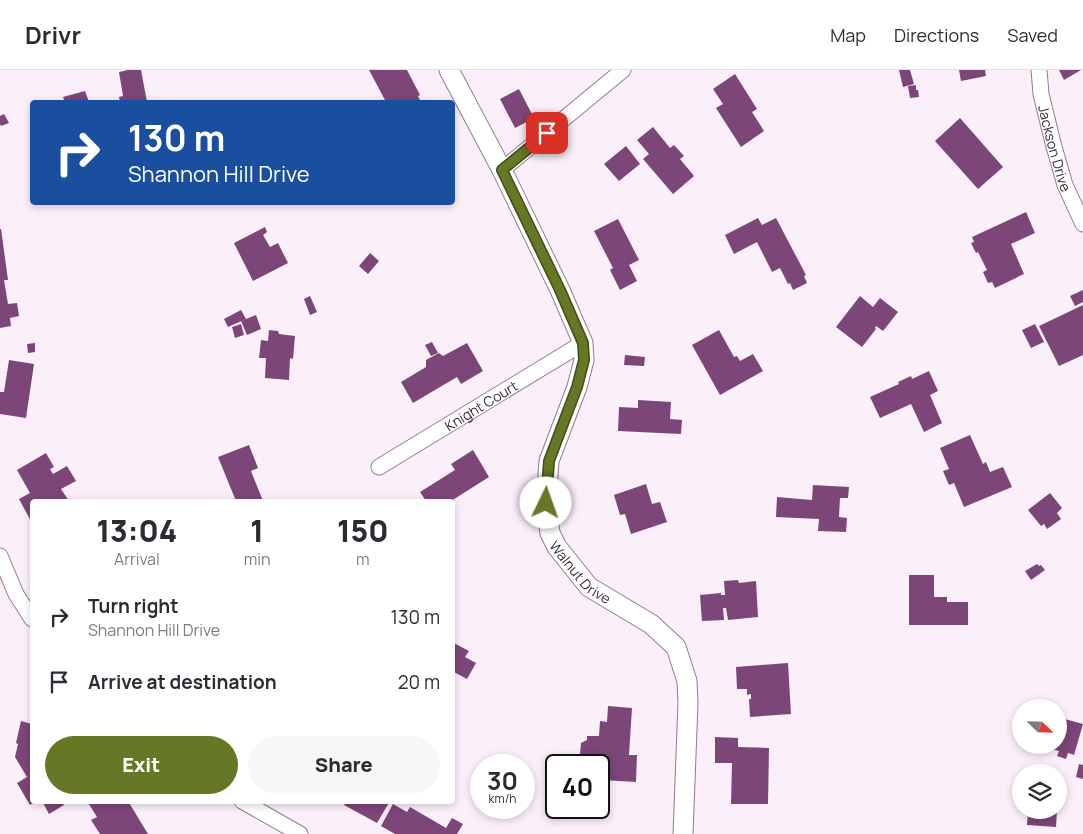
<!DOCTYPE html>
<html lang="en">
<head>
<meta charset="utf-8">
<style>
  body { margin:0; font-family:Manrope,sans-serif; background:#f7f7f7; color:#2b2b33; height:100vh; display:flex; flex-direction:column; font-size:19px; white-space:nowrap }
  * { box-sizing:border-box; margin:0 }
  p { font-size:16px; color:#7c7c81 }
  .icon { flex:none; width:28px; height:28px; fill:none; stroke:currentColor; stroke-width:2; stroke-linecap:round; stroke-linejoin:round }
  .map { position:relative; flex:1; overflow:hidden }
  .side { position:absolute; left:30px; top:429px; width:425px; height:305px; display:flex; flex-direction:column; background:#fff; border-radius:5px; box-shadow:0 2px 8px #0003 }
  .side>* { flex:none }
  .banner { position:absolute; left:30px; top:30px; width:425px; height:105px; border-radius:5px; box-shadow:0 2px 8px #0003; background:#1a4fa0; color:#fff; overflow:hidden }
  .needle { width:32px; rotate:113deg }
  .tools { position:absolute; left:1012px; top:629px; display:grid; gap:10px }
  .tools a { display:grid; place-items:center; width:55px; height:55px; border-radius:50%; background:#fff; box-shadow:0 2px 8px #0003; font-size:25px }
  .speed { position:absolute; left:470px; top:684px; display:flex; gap:10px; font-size:25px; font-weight:700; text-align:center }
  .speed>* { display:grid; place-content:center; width:65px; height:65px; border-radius:50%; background:#fff; box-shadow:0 2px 8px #0003; line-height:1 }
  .speed small { font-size:12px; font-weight:400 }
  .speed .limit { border:2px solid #111; border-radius:8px; background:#fff; color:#111 }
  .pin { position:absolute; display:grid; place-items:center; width:42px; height:42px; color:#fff; margin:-21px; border-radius:10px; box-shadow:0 2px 8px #0006 }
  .me { position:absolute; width:55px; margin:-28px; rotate:3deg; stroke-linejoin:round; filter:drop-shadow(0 0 4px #0008) }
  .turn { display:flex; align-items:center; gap:18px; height:105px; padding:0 15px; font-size:22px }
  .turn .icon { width:65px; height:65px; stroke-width:2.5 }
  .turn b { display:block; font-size:35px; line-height:42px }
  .eta { display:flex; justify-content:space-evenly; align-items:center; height:85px; text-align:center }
  .eta b { font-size:30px; font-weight:800; line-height:35px }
  .cta { display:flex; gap:10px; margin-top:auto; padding:10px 15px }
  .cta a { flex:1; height:58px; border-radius:30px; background:#667725; color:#fff; font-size:20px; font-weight:800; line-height:58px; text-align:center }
  .cta a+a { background:#f7f7f7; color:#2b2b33 }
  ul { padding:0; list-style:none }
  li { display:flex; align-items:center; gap:15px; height:65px; padding:0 15px }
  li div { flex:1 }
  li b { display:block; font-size:19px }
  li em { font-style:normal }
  header { display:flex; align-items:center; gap:30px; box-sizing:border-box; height:70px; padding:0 25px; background:#fff; border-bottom:1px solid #e1e1e2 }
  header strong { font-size:24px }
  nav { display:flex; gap:28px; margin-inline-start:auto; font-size:18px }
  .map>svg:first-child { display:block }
</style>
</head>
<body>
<header>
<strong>Drivr</strong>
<nav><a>Map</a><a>Directions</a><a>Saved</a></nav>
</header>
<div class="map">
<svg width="1083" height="764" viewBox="0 0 1083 764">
  <rect width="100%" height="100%" fill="#fbeffa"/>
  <g fill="#7d4679">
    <polygon points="128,0 141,0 147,32 120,32 119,27 123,26 119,2"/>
    <polygon points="369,0 407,0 420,25 418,26 421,32 386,32"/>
    <polygon points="899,0 910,0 914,14 903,17"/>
    <polygon points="959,0 985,0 986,6 961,11"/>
    <polygon points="1059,0 1081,0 1064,10"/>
    <polygon points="735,4 757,39 752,42 764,61 741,77 716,38 723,34 713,19"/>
    <polygon points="916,15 916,20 918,20 919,27 910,28 908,16"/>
    <polygon points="519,19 534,48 515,58 500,29"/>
    <polygon points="85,21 89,32 65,32 63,27"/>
    <polygon points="4,44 9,53 1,56 0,54 0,46"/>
    <polygon points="960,48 1003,97 978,119 935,71"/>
    <polygon points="653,57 670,78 674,75 684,86 680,89 694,106 673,124 643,89 649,84 637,70"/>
    <polygon points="626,76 640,94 619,111 604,94"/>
    <polygon points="1026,142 1035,163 1011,174 1024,204 995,218 992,212 988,213 983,202 987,200 978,182 976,183 971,173 974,172 972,167"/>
    <polygon points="758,148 762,155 776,148 806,205 804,206 807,213 793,220 790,213 788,214 780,198 772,202 757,172 734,184 725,165"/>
    <polygon points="618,149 639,190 629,195 637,211 620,220 610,200 613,198 594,161"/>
    <polygon points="265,157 267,162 263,165 270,177 278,173 288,193 253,211 234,173"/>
    <polygon points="0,159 1,159 8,210 4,210 8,234 17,233 19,246 10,248 11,256 0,258"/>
    <polygon points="370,183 379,191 368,204 359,196"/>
    <polygon points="1083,220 1083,232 1075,236 1070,226"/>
    <polygon points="310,226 317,242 310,245 304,229"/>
    <polygon points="860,226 873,237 880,228 898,242 883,261 876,256 875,258 876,259 862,277 836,257"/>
    <polygon points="1083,235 1083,285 1059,296 1039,256"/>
    <polygon points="241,240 246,249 228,257 224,249"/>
    <polygon points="256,245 261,259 247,265 241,251"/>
    <polygon points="241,254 244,265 235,268 232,257"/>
    <polygon points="1035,254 1044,272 1031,278 1022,260"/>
    <polygon points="269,260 278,261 279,264 295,266 293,289 290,288 289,310 265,308 266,288 259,288 261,270 268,271"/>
    <polygon points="719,260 734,287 737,286 740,291 753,284 763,301 720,325 692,275"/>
    <polygon points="432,272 438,283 431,286 425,275"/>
    <polygon points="35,273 35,282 28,283 27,274"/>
    <polygon points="467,273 483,301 461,314 457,307 413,333 401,312 426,297 426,290 439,283 443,286"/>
    <polygon points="625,285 645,287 644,296 624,295"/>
    <polygon points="9,290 34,294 26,348 0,344 0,322 4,322"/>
    <polygon points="929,301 938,321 930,325 942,353 924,362 911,334 880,348 870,327 899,314 898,312 911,306 912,309"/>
    <polygon points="638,330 671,332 670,349 682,350 681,364 618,361 619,337 638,338"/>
    <polygon points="970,365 983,394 986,392 990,402 1003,397 1012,417 964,437 954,413 949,415 943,401 949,399 940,378"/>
    <polygon points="249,375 258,398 251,401 263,431 236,431 218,387"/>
    <polygon points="473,380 489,407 451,431 426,431 420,422 455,400 451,394"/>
    <polygon points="46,383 54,397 50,399 53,404 67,396 76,411 61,419 69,431 32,431 32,453 19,429 30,423 17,400"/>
    <polygon points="646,414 652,434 660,432 667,452 631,464 625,444 620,445 614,425"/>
    <polygon points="813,415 849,417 848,428 840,428 839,447 847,448 846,462 818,461 819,449 776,447 777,427 812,430"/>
    <polygon points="1050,423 1062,438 1057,443 1061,449 1047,459 1044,454 1041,456 1028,440"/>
    <polygon points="1037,494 1039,496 1041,495 1045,500 1031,510 1025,501"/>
    <polygon points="909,505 934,505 934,527 947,527 947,532 968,532 968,555 909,555"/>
    <polygon points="738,510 739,513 756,511 758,547 728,550 726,538 723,538 724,550 702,551 700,525 721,523 721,525 725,525 724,511"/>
    <polygon points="452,572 469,581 465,587 476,593 467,609 452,601"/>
    <polygon points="788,593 791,644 750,647 749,629 751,629 751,624 747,625 747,619 737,619 736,597"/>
    <polygon points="608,636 632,638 629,685 637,685 636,712 602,710 604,686 598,686 598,685 580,684 581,673 587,670 587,666 599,666 600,651 607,652"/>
    <polygon points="1061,648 1083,654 1074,685 1068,683 1066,689 1057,686 1059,681 1051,679 1053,675 1059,675 1059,655"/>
    <polygon points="21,651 32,654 32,731 36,731 30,735 17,713 27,707 15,687 18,674 16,673"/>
    <polygon points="715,667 738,668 738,677 769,678 768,734 731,734 732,693 715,693"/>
    <polygon points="1079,694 1083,695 1083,709 1076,707"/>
    <polygon points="42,731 62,731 64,735 49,744"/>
    <polygon points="87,731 128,731 148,764 100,764 91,750 97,747"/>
    <polygon points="346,731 390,731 377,753 344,735"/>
    <polygon points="393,734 407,742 410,737 446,758 452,748 463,754 457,764 395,764 381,756"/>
    <polygon points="1028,740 1057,740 1056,757 1027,755"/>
  </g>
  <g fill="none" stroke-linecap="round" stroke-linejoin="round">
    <defs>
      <g id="minor">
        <path id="s1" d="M1039,0L1041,24L1053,73L1065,115L1083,154"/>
        <polyline points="502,100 623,0"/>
        <path id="s2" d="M379,397L583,273"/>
        <polyline points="0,486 16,524 32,549"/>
        <polyline points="242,731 300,764"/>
      </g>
      <g id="tertiary">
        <path id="s3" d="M449,0L502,100L560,220L583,273L584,290L577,317L549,391L546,433L550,463L557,477L589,517L651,554L676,577L687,611L688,633L683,764"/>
      </g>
    </defs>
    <use href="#minor" stroke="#957991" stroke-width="17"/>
    <use href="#tertiary" stroke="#957991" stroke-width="21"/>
    <use href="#minor" stroke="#fff" stroke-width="15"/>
    <use href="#tertiary" stroke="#fff" stroke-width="19"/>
  </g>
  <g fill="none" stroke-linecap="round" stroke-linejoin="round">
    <defs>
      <polyline id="route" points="546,433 549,391 577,317 584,290 583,273 560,220 502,100 547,63"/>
    </defs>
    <use href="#route" stroke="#424d18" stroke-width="12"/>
    <use href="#route" stroke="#667725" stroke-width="9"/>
  </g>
  <g text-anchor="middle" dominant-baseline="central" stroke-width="5" stroke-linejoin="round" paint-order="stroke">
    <g font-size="14" fill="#362a34" stroke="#fff">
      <text stroke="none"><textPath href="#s1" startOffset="80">Jackson Drive</textPath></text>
      <text stroke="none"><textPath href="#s2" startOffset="119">Knight Court</textPath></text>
      <text stroke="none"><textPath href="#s3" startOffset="551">Walnut Drive</textPath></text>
    </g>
  </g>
</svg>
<div class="tools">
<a><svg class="needle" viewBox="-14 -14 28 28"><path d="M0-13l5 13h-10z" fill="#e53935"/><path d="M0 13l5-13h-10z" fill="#7c7c81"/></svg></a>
<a><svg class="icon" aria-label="layers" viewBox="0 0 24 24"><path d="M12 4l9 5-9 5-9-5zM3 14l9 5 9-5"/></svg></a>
</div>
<div class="speed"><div>30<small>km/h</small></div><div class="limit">40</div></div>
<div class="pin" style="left:547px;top:63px;background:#d93025"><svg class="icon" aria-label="arrive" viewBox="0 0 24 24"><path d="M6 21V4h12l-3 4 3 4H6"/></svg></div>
<svg class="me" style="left:546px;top:433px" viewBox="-20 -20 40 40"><circle r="19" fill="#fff"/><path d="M0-13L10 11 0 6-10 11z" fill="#667725"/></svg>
<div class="banner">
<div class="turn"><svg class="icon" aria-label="right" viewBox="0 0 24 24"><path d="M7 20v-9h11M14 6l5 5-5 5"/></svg><div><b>130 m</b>Shannon Hill Drive</div></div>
</div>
<section class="side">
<div class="eta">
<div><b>13:04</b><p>Arrival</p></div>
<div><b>1</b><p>min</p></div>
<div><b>150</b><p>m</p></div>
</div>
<ul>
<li><svg class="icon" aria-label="right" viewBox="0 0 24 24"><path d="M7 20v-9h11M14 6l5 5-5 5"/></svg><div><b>Turn right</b><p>Shannon Hill Drive</p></div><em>130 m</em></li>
<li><svg class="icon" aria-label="arrive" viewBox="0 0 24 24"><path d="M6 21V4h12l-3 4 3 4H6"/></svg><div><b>Arrive at destination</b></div><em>20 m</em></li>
</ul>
<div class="cta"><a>Exit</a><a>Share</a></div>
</section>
</div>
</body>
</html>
